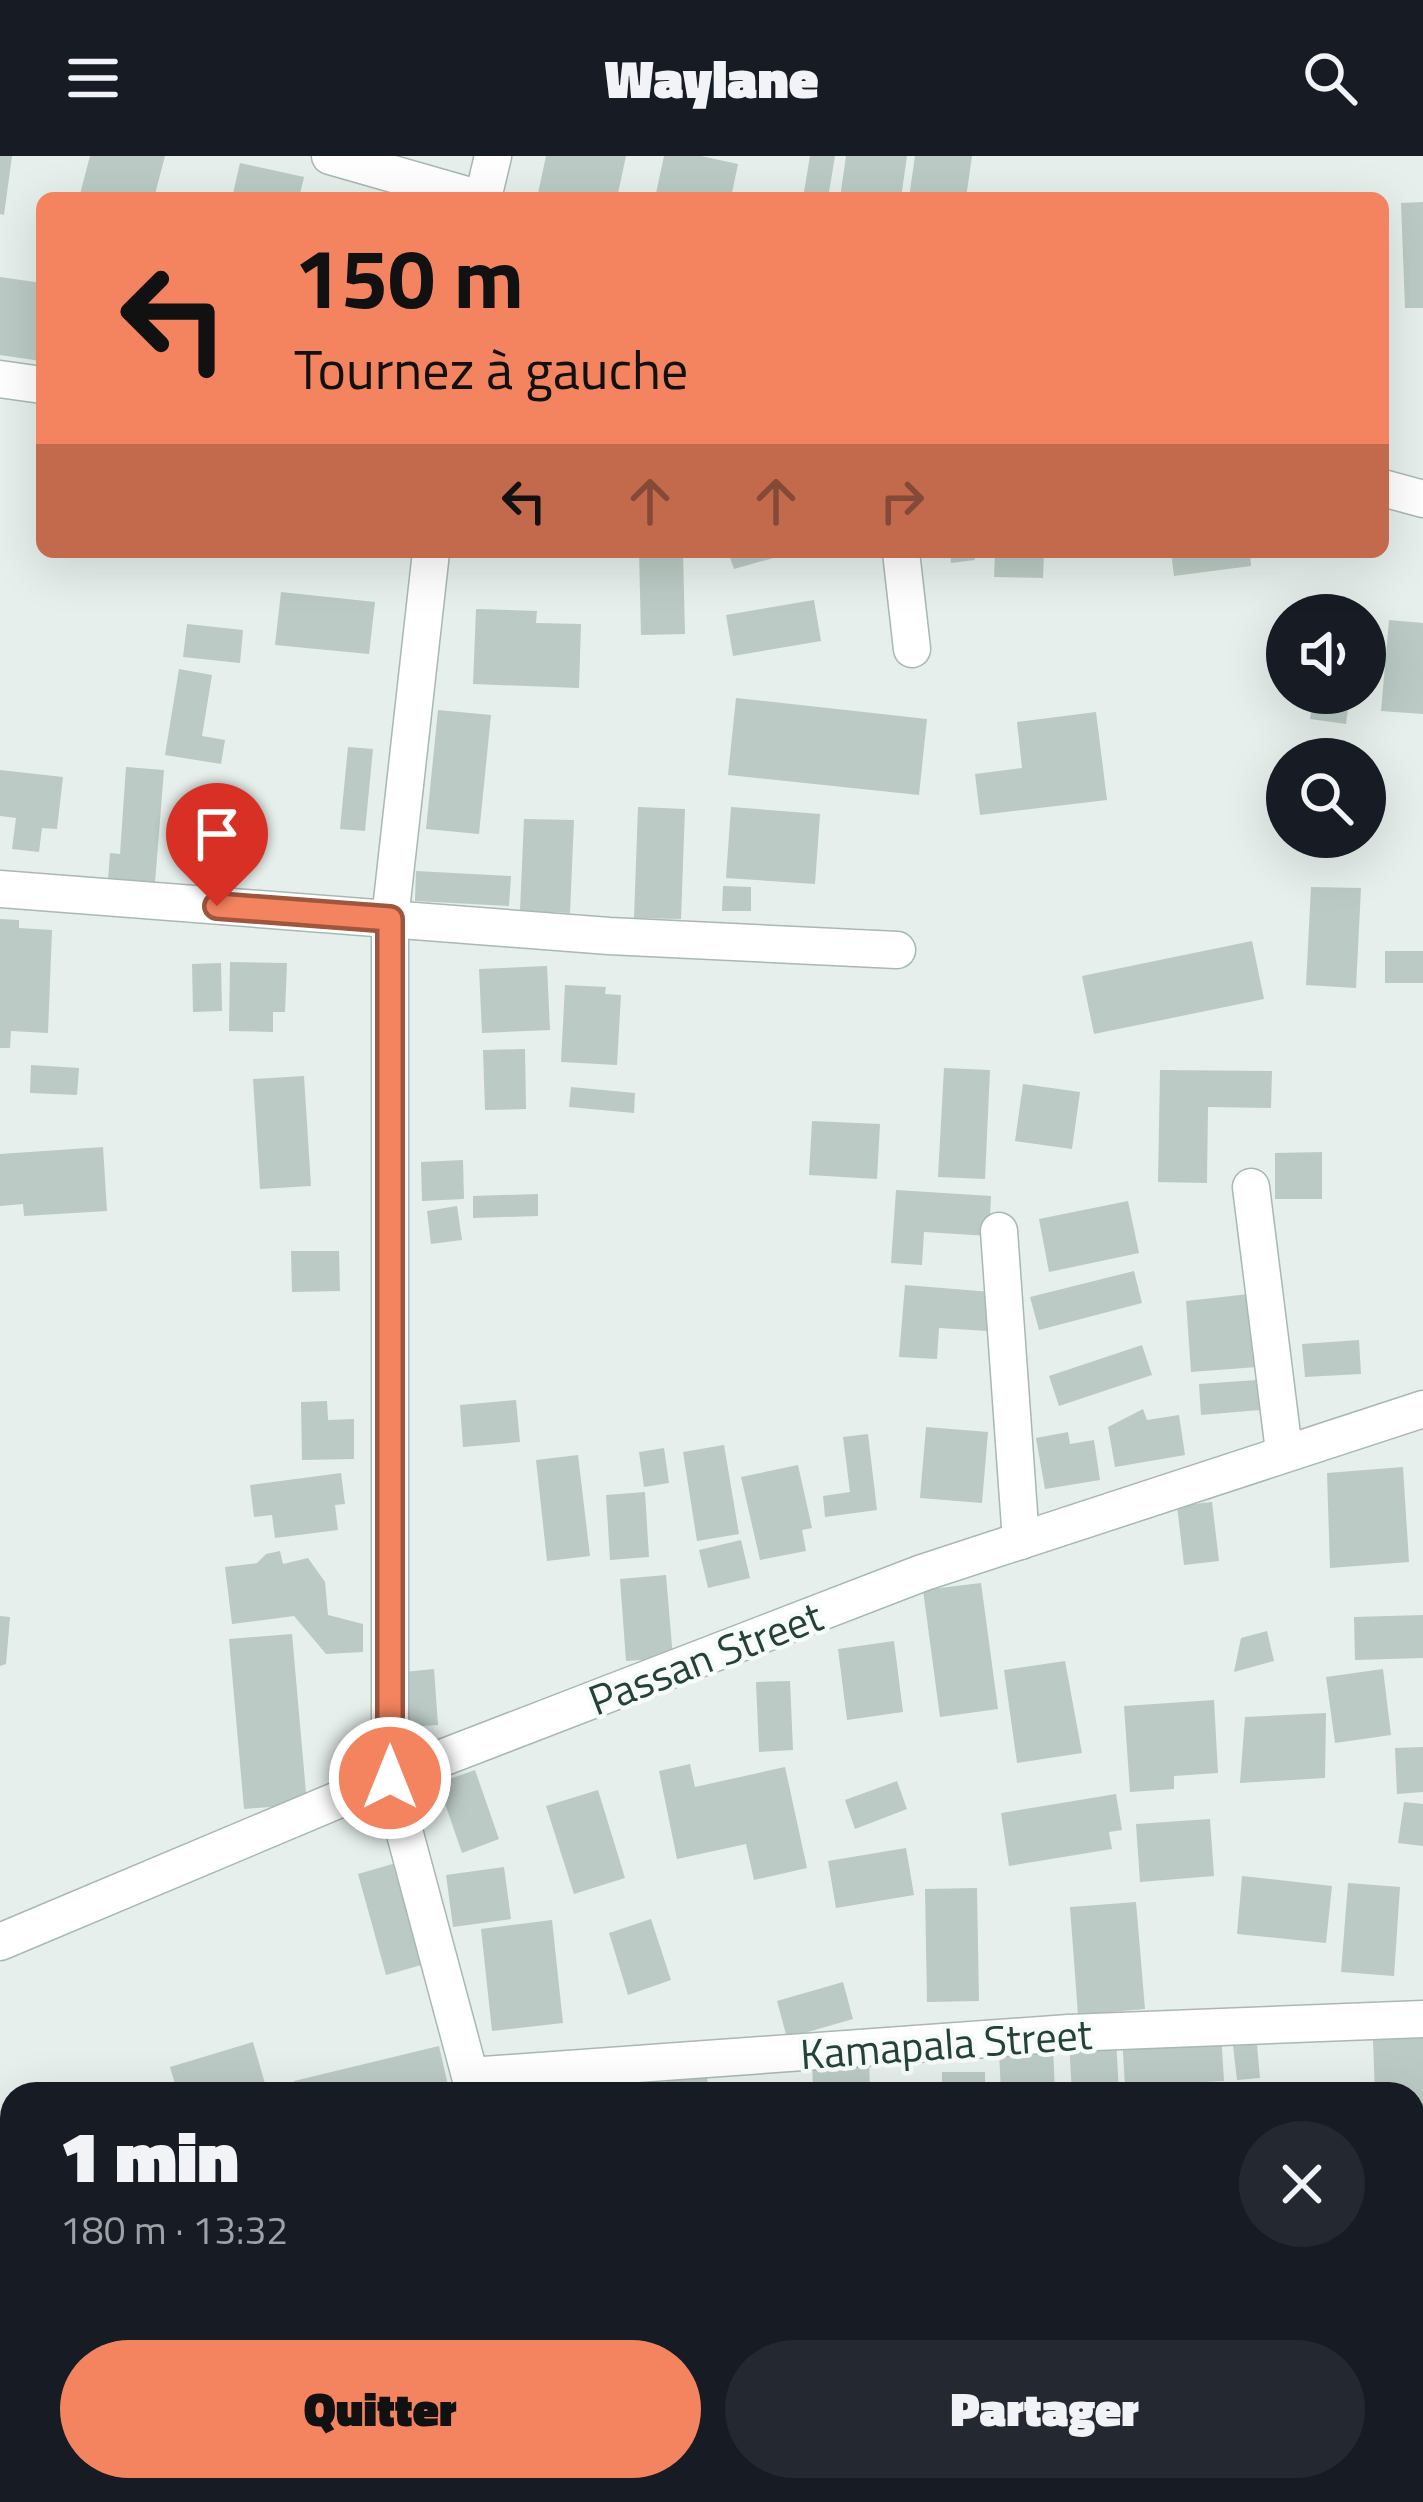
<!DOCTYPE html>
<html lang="fr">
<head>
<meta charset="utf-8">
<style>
  body { margin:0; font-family:"Titillium Web",sans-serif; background:#242831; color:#f1f3f6; height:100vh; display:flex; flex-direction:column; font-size:45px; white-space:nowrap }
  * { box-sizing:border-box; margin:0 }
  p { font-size:39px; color:#9ea1a6 }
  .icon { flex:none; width:66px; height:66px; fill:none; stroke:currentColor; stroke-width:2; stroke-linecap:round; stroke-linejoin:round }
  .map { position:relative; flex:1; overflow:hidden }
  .details { position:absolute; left:0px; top:1926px; width:1425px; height:420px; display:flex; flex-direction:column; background:#171b24; border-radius:36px 36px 0 0; box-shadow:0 12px 48px #0002 }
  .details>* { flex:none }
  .hud { position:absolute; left:36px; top:36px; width:1353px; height:366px; border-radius:18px; box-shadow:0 12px 48px #0002; background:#f4845f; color:#111; overflow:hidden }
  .controls { position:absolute; left:1266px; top:438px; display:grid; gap:24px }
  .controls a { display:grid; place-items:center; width:120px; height:120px; border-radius:50%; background:#171b24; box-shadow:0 12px 48px #0002; font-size:60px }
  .pin { position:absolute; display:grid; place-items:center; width:102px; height:102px; color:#fff; margin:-123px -51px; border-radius:50% 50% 50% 0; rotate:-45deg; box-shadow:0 0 12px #0007 }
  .pin .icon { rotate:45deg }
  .me { position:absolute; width:132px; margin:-66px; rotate:0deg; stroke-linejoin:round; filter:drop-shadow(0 0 9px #0008) }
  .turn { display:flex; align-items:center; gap:42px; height:252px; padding:0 60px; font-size:54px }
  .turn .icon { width:156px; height:156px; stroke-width:2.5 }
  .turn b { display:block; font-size:84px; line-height:102px }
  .lanes { display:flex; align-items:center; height:114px; padding:0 60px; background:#0003; justify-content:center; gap:60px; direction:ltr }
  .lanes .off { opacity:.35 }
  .round { display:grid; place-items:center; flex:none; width:126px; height:126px; border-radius:63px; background:#242831 }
  .head { display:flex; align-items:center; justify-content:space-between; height:204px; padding:0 60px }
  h1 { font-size:72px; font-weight:800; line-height:90px }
  .primary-button { display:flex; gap:24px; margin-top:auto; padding:24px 60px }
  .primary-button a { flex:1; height:138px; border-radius:72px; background:#f4845f; color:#111; font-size:48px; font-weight:800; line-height:138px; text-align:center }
  .primary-button a+a { background:#242831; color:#f1f3f6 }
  header { display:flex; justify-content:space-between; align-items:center; height:156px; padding:0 60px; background:#171b24; font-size:54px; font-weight:800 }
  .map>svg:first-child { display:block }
</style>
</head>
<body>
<header><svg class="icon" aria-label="menu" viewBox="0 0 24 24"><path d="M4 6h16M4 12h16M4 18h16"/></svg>Waylane<svg class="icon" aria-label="search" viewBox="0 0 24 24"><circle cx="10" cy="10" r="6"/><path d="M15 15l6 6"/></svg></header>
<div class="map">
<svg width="1423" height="2346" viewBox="0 0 1423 2346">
  <rect width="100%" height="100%" fill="#e6efeb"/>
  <g fill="#bbcac4">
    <polygon points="0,0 12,0 4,59 0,58"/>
    <polygon points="90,0 165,0 154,42 79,42"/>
    <polygon points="546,0 626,0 617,42 537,42"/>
    <polygon points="664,0 701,0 738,8 731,42 655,42"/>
    <polygon points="810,0 835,0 828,42 803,42"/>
    <polygon points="846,0 907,0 901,42 840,42"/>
    <polygon points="915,0 972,0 966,42 909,42"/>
    <polygon points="240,7 304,21 299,42 232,42"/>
    <polygon points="1423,46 1423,152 1405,152 1401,47"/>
    <polygon points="0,121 42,127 41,205 0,199"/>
    <polygon points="639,396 683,396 685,478 641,479"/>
    <polygon points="728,396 791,396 791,397 734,413"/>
    <polygon points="950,396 973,396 975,404 951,407"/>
    <polygon points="995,396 1044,396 1043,422 994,421"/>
    <polygon points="1171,396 1250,396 1251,410 1174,420"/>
    <polygon points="281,436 375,446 369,498 275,489"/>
    <polygon points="814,444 821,485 733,500 726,459"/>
    <polygon points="476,453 537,455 536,467 581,468 579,532 473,528"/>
    <polygon points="1389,464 1423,467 1423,558 1381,555"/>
    <polygon points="187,468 243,474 240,507 183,501"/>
    <polygon points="179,513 212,519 202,580 225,584 221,608 165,599"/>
    <polygon points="1313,537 1350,537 1346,568 1310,563"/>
    <polygon points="736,542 927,563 919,639 728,619"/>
    <polygon points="438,554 491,559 479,678 426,673"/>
    <polygon points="1096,556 1107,644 980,659 975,618 1022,612 1017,566"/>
    <polygon points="348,591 373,593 365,675 340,673"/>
    <polygon points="126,611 164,614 155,727 108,724 110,697 120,698"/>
    <polygon points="0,614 63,621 57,673 42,672 39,696 12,693 16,662 0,660"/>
    <polygon points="638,651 685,653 681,763 634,762"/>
    <polygon points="731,651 820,658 815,728 726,722"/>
    <polygon points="524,663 574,664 570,757 520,755"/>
    <polygon points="416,715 511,720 509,750 415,745"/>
    <polygon points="723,730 751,731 751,755 722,755"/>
    <polygon points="1311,731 1361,732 1356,832 1306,829"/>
    <polygon points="0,763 19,764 19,772 52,774 48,877 11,875 10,892 0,892"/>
    <polygon points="1252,785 1264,843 1094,878 1082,820"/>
    <rect x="1385" y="795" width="38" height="32"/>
    <polygon points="230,806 287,807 285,856 273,856 273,876 229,875"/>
    <polygon points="221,807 222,855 193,856 192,808"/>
    <polygon points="547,810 550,874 482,877 479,813"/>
    <polygon points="565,829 606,831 605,838 621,839 617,909 561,906"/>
    <polygon points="525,893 526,953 485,954 483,894"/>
    <polygon points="31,909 79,912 77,939 30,937"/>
    <polygon points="944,912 990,914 985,1023 938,1021"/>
    <polygon points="1160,914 1272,915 1271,952 1208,951 1207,1027 1158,1026"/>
    <polygon points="304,920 311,1030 260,1033 253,923"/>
    <polygon points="1023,928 1080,936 1072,993 1015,985"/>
    <polygon points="571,931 635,937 634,957 569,951"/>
    <polygon points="812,965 880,968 877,1023 809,1019"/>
    <polygon points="103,991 107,1055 24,1060 23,1048 0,1050 0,998"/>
    <polygon points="1322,996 1322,1043 1275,1043 1275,997"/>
    <polygon points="463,1004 464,1043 422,1045 421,1006"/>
    <polygon points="896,1034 991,1040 989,1080 924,1076 922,1109 891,1107"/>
    <polygon points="538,1038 538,1060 473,1062 473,1040"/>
    <polygon points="1128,1045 1139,1097 1049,1116 1039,1063"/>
    <polygon points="457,1050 462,1084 431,1088 427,1055"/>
    <polygon points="291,1095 339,1095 340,1135 292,1136"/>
    <polygon points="1134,1115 1142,1147 1039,1174 1030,1141"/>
    <polygon points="905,1129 991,1136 988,1175 939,1172 937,1203 899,1201"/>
    <polygon points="1249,1138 1257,1211 1191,1216 1186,1145"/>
    <polygon points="1359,1184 1361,1218 1305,1221 1302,1188"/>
    <polygon points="1142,1189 1152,1219 1059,1250 1049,1220"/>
    <polygon points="1257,1224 1260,1254 1201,1259 1199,1228"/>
    <polygon points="516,1244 520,1286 463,1291 460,1249"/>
    <polygon points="327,1245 328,1264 354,1263 354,1303 302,1304 301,1246"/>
    <polygon points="1143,1253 1147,1264 1179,1259 1185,1299 1115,1311 1108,1271"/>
    <polygon points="926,1271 988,1276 982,1347 920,1342"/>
    <polygon points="1068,1276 1070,1288 1094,1284 1100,1324 1045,1333 1036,1282"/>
    <polygon points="868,1278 877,1354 825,1361 823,1340 850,1336 843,1281"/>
    <polygon points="724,1289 739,1378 697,1385 683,1296"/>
    <polygon points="664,1292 669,1327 644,1331 639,1296"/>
    <polygon points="578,1299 590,1400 547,1405 536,1304"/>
    <polygon points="798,1309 812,1372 802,1374 806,1395 760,1404 741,1321"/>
    <polygon points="1403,1311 1409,1406 1330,1412 1327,1317"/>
    <polygon points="341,1317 345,1348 335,1349 338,1374 275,1382 272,1359 254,1361 250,1329"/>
    <polygon points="645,1336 649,1401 610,1404 606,1339"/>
    <polygon points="1212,1346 1219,1405 1184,1409 1177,1350"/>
    <polygon points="741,1384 750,1422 708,1432 699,1394"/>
    <polygon points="280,1395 283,1408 308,1402 325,1426 328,1459 363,1468 363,1496 326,1498 294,1460 232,1468 225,1411 257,1407 266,1398"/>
    <polygon points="666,1419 673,1502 626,1505 620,1423"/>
    <polygon points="981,1427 998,1553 940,1561 923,1434"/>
    <polygon points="1423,1459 1423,1502 1355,1504 1354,1461"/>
    <polygon points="0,1460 10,1461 6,1508 0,1510"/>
    <polygon points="1267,1475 1274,1505 1234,1516 1241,1482"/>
    <polygon points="292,1478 307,1648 244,1653 229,1483"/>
    <polygon points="894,1485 903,1556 847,1564 838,1493"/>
    <polygon points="1065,1505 1082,1597 1017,1607 1004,1514"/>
    <polygon points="434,1513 438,1569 408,1571 404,1516"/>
    <polygon points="1383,1513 1391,1579 1335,1587 1326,1521"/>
    <polygon points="790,1525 793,1594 759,1596 756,1526"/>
    <polygon points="1214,1544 1218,1617 1174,1620 1174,1633 1130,1636 1124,1550"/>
    <polygon points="1326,1557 1325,1622 1240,1627 1245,1561"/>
    <polygon points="1423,1591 1423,1636 1397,1638 1395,1592"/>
    <polygon points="690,1608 695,1631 785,1611 807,1712 754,1724 746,1688 677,1703 659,1615"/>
    <polygon points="475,1614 499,1683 462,1697 438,1627"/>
    <polygon points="897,1625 907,1653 855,1673 845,1644"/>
    <polygon points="598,1634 625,1722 574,1738 546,1650"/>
    <polygon points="1116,1638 1122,1674 1109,1676 1112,1693 1009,1710 1001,1657"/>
    <polygon points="1404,1646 1423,1648 1423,1690 1398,1687"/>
    <polygon points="1210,1663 1214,1720 1140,1726 1136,1668"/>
    <polygon points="906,1692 914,1739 836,1752 828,1705"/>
    <polygon points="396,1707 425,1808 386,1819 358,1718"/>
    <polygon points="504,1711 511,1763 453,1771 446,1719"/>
    <polygon points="1242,1720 1332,1730 1326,1787 1237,1778"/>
    <polygon points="1348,1727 1400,1731 1394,1820 1341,1816"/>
    <polygon points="977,1732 979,1845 927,1846 925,1733"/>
    <polygon points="1136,1746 1145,1853 1078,1859 1070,1751"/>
    <polygon points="651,1763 671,1824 628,1839 609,1777"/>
    <polygon points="552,1764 563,1867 492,1875 481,1773"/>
    <polygon points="843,1826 853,1863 787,1882 777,1845"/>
    <polygon points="1221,1876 1224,1925 1125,1930 1122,1881"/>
    <polygon points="1256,1878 1260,1922 1237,1924 1232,1881"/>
    <polygon points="1116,1882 1119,1938 1072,1938 1069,1885"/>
    <polygon points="1423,1882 1423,2004 1413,2005 1413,1938 1375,1938 1373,1884"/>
    <polygon points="253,1886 268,1938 178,1938 170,1911"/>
    <polygon points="439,1890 450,1938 297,1938 294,1925"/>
    <polygon points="1053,1891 1055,1938 1001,1938 999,1894"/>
    <polygon points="869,1897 870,1938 813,1938 812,1900"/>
    <rect x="942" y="1916" width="43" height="22"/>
    <polygon points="706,1917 710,1938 656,1938 654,1928"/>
    <polygon points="633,1918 634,1938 579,1938 578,1921"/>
    <polygon points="1413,2018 1423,2018 1423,2132 1413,2131"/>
    <polygon points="1413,2141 1423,2141 1423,2204 1413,2203"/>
    <rect x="1413" y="2255" width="10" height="61"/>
    <polygon points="280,2334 340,2334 343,2346 283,2346"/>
    <polygon points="906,2334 958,2334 957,2346 904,2346"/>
    <polygon points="1118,2334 1171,2334 1169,2346 1116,2346"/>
    <polygon points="1203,2334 1248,2344 1248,2346 1201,2346"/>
  </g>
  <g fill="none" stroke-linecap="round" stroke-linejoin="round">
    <defs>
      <g id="minor">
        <polyline points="330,0 477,42"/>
        <polyline points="483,42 493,0"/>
        <polyline points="0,223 42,229"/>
        <polyline points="1383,332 1423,343"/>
        <polyline points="431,396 390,763 390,1622 470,1920 1069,1877 1423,1863"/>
        <polyline points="901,396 912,493"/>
        <polyline points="0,733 609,780 897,794"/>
        <polyline points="1251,1031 1284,1295"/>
        <polyline points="999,1075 1021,1385"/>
        <polyline points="0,1786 390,1622 922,1417 1423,1253"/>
        <polyline points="551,2334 554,2346"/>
        <polyline points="1094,2346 1097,2334"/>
      </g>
    </defs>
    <use href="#minor" stroke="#a8b8b2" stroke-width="39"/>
    <use href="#minor" stroke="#fff" stroke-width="36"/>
  </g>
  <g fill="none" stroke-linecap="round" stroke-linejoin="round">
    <defs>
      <polyline id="route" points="217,750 390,763 390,1622"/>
    </defs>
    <use href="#route" stroke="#9f563e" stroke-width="30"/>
    <use href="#route" stroke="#f4845f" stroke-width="21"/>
  </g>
  <g text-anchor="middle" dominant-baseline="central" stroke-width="9" stroke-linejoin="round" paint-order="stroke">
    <g font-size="42" fill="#24423a" stroke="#f7fbf9">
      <text transform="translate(705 1501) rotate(-21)">Passan Street</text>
      <text transform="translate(946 1887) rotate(-4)">Kamapala Street</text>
    </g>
  </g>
</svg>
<div class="controls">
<a><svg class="icon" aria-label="sound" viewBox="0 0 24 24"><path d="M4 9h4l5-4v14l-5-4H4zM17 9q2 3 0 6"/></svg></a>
<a><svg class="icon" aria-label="search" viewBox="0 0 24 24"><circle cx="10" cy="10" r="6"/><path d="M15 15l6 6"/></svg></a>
</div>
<div class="pin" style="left:217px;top:750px;background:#d93025"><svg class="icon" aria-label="arrive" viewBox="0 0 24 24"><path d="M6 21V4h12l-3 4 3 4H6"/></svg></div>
<svg class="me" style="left:390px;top:1622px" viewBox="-20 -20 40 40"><circle r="17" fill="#f4845f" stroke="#fff" stroke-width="3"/><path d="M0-11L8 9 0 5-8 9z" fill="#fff"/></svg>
<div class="hud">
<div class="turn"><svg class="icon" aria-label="left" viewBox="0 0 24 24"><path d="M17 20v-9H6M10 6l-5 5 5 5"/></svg><div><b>150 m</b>Tournez à gauche</div></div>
<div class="lanes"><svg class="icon" aria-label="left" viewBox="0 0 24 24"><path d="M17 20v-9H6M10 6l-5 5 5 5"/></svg><svg class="icon off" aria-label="ahead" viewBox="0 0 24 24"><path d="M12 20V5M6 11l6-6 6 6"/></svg><svg class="icon off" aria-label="ahead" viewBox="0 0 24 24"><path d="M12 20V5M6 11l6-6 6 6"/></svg><svg class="icon off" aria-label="right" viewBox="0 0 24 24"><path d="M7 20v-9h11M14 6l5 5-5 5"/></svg></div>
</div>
<section class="details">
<div class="head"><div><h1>1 min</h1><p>180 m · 13:32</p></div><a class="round"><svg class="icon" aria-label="close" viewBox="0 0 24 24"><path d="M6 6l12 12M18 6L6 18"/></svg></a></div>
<div class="primary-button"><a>Quitter</a><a>Partager</a></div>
</section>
</div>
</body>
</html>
